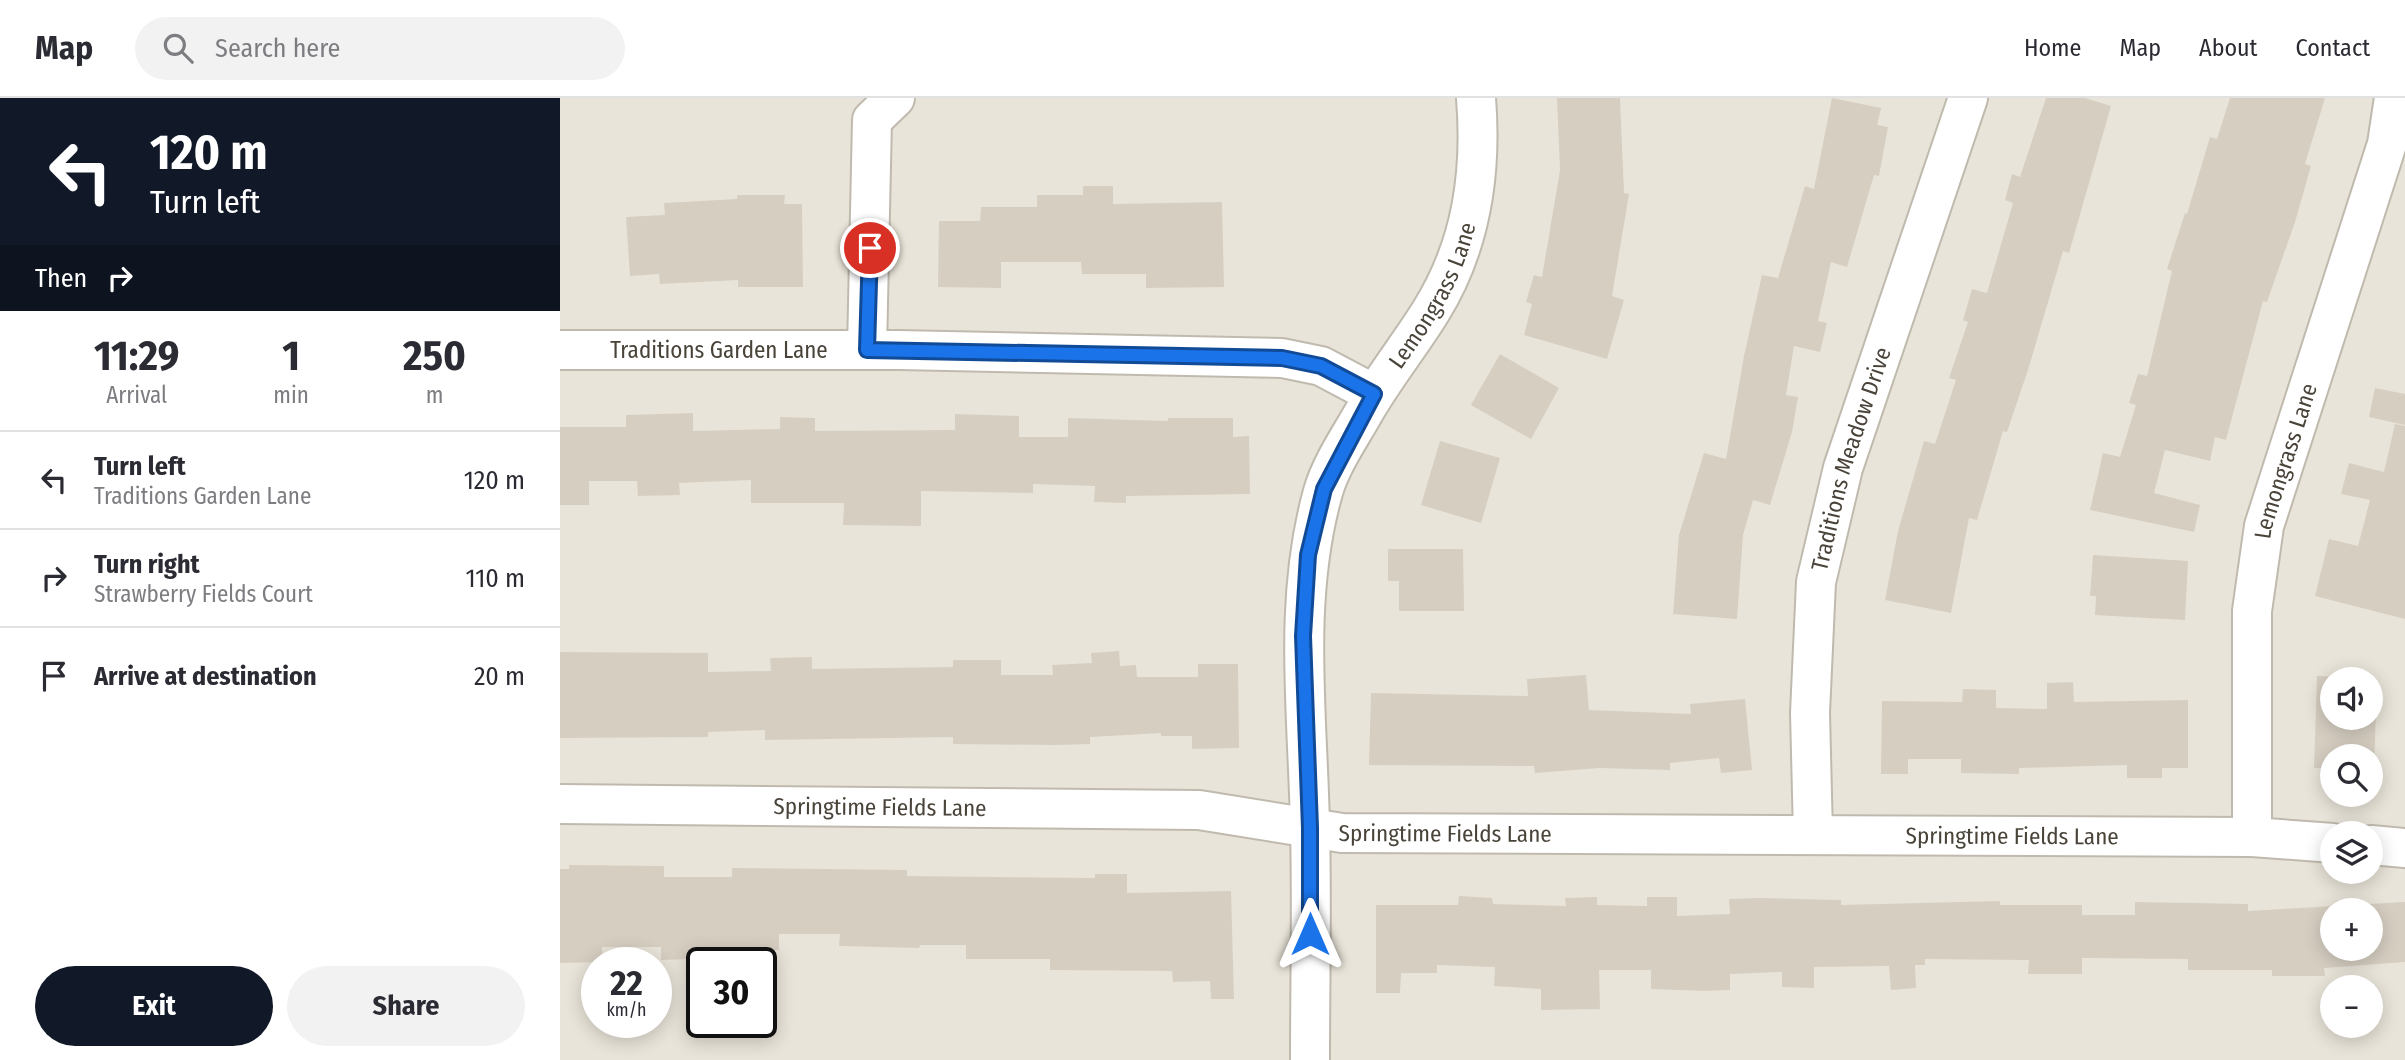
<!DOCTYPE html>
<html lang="en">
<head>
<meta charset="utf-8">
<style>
  body { margin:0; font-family:"Fira Sans Condensed",sans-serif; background:#f2f2f3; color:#2b2b33; height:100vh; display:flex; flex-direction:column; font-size:26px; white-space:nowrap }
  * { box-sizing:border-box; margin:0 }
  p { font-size:23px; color:#7c7c81 }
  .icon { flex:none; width:38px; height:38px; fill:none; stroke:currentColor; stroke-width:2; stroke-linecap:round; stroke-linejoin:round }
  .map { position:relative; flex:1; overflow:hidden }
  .details { display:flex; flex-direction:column; background:#fff; width:560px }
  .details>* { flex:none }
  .top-card { background:#111827; color:#fff; overflow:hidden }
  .controls { position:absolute; left:1760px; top:569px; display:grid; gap:14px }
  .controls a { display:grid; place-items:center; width:63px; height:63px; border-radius:50%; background:#fff; box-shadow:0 4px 18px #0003; font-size:35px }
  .speed { position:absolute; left:21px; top:849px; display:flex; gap:14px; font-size:35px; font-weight:700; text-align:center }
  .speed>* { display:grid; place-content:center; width:91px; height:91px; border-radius:50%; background:#fff; box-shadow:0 4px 18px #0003; line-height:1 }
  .speed small { font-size:18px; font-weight:400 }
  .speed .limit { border:4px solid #111; border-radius:10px; background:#fff; color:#111 }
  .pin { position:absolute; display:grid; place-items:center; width:60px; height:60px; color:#fff; margin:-30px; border:4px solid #fff; border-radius:50%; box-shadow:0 2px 7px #0007 }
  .me { position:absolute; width:77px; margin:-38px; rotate:0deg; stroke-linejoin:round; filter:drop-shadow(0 0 5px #0008) }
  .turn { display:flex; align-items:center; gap:24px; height:147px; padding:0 35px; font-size:32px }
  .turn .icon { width:91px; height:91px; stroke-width:2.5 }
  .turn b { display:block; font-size:49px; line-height:60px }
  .then { display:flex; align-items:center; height:66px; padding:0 35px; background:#0003; gap:14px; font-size:26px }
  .eta { display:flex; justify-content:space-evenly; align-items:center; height:119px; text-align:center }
  .eta b { font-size:42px; font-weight:700; line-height:49px }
  .button { display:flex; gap:14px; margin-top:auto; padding:14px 35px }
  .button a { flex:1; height:80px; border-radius:42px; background:#111827; color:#fff; font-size:28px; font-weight:700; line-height:80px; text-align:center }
  .button a+a { background:#f2f2f3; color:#2b2b33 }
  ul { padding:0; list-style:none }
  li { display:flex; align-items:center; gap:21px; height:98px; padding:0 35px; border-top:2px solid #e1e1e2 }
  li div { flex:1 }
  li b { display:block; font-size:26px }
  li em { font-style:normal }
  header { display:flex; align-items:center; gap:42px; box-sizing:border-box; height:98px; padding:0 35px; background:#fff; border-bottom:2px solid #e1e1e2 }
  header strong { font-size:33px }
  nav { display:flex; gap:38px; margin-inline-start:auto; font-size:24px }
  .search { width:490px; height:63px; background:#f2f2f3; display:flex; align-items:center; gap:18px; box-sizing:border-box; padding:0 24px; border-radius:38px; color:#7c7c81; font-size:26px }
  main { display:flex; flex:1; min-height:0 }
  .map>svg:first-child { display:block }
</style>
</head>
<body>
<header>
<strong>Map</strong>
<div class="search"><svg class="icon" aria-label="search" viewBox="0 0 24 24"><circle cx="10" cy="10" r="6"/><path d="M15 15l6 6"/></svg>Search here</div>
<nav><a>Home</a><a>Map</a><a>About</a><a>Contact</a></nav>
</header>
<main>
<section class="details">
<div class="top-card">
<div class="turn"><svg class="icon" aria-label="left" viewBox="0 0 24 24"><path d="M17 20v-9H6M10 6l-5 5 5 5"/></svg><div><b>120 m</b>Turn left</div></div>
<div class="then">Then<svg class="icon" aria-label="right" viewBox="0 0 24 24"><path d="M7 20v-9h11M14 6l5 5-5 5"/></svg></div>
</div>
<div class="eta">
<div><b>11:29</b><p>Arrival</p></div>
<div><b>1</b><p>min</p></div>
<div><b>250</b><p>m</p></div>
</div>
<ul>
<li><svg class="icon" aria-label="left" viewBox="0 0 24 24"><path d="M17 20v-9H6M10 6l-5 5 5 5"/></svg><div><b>Turn left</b><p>Traditions Garden Lane</p></div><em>120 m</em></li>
<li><svg class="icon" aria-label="right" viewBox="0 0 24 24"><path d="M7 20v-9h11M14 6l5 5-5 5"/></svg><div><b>Turn right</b><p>Strawberry Fields Court</p></div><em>110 m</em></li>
<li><svg class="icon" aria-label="arrive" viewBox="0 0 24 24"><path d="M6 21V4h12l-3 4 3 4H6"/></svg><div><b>Arrive at destination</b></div><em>20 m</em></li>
</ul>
<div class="button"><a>Exit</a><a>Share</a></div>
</section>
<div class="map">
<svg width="1845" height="962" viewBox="0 0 1845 962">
  <rect width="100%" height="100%" fill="#f5f2eb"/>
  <path fill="#e9e4d9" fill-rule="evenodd" d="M0,0H1845V962H0ZM1773,581H1811V620H1773ZM1773,658H1811V696H1773ZM1773,735H1811V774H1773ZM1773,812H1811V850H1773ZM37,864H96V924H37ZM142,864H201V924H142ZM1773,889H1811V928H1773Z"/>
  <g fill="#d6cec1" fill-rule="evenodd">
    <polygon points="997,0 1060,0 1064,95 1069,96 1052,198 1064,202 1047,261 964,237 972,206 966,204 974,177 982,179 1000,72"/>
    <polygon points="1272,0 1321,10 1317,27 1328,29 1319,78 1314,77 1287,169 1271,164 1258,223 1267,225 1260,254 1234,248 1226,297 1238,299 1232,334 1210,407 1193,402 1183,437 1177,521 1113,516 1119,437 1144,355 1166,361 1184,258 1202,177 1218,180 1245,88 1254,91"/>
    <polygon points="1486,0 1525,0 1551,8 1509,155 1503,153 1468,272 1447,334 1443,333 1417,422 1409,420 1391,515 1325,502 1338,433 1364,343 1375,346 1396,282 1389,280 1408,224 1403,222 1412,191 1427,195 1453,105 1445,102 1452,76 1460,79"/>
    <polygon points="1670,0 1765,0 1745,66 1751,68 1735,124 1707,204 1703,203 1666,342 1655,339 1650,363 1605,352 1594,395 1640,407 1634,434 1530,412 1543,355 1560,359 1576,307 1569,305 1578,276 1587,278 1612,173 1607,171 1625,115 1627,116 1650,39 1657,41"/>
    <polygon points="523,88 553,88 553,106 662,104 664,189 586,190 586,176 522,176 521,164 441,164 441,190 378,189 379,123 420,123 421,109 477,109 477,97 523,97"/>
    <polygon points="177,97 225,97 224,106 242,106 243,189 178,189 178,182 100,186 99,176 70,178 66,119 105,117 104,105 177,101"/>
    <polygon points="940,256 999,290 971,341 911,307"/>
    <polygon points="1815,290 1845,296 1845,327 1809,319"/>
    <polygon points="133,315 133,333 220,331 220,319 255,320 255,333 395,332 395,316 459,318 459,339 508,339 508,320 608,323 608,320 673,320 673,339 689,338 690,396 566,398 566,405 534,404 535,388 473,386 473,395 361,393 361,428 283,427 284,405 191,405 191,382 119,385 120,397 78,398 77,383 29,383 29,407 0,407 0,329 66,329 66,317"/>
    <polygon points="1835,326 1845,328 1845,521 1755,498 1769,441 1798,448 1810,402 1781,396 1789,365 1824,374"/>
    <polygon points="880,343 940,360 921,425 861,407"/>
    <polygon points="828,451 903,451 904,513 839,513 839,483 828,483"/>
    <polygon points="1533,457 1628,463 1625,522 1535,517 1536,498 1530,498"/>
    <polygon points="559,553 560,568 576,567 577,579 638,579 638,566 678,566 679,650 632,651 632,638 601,638 601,635 530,639 530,646 496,647 393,646 393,639 205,642 205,632 148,634 148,639 0,640 0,554 148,555 148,574 211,573 210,560 252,559 252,571 393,569 393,562 441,562 441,577 493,577 492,567 532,565 531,555"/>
    <polygon points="1026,577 1029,612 1131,616 1130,606 1185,601 1192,672 1161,675 1159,660 1110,665 1110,672 1040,670 975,675 974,668 809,667 811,595 968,598 967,581"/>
    <polygon points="1757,578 1797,579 1773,581 1773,620 1811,620 1811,585 1817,585 1814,671 1811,671 1811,658 1773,658 1773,671 1754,670"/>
    <polygon points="1513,584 1514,604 1628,602 1628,670 1602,670 1602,680 1567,680 1567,667 1459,670 1459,676 1401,675 1401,661 1348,661 1348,676 1321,676 1322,603 1402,604 1403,591 1436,592 1436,610 1487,611 1487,585"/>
    <polygon points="9,767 104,768 104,779 172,779 172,770 347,772 347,778 535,780 535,776 567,776 567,795 671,793 674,901 651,901 650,883 613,884 612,873 490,872 490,861 406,861 406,847 360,847 359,850 279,848 280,836 219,836 219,852 130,852 130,861 101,862 101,849 42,849 42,864 0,865 0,771 9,771"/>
    <path d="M899,798L932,800L933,806L1006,808L1005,800L1037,799V807L1087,808V799H1117V818L1170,816L1169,801L1199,800L1281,802V807L1440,803V807H1522V817H1575V804L1688,806V813L1845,804V864L1764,870L1765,878H1712V872H1628V861L1522,860V876H1468L1469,862L1365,861V867H1355L1356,890L1331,892L1329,868L1254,869V890L1222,889V874L1170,876V892L1144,893L1091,891V872H1039L1040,911L981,912V891L934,888L935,869L877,867V875H841L840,895H816V807H898ZM1773,812H1811V850H1773Z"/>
  </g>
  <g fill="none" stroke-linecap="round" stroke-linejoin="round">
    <defs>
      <g id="minor">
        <path id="s1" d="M0,252H339L722,260L761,268L814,296"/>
        <polyline points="307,252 312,22 335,0"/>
        <path id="s2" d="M0,706L639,712L782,735L1692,739L1773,745"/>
        <path id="s3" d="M1253,736L1250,615L1256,484L1283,370L1408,0"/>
        <path id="s4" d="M1692,739V513L1704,428L1827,46L1834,0"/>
        <polyline points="1811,747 1845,750"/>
        <path id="s5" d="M750,962C750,885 752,807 750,730C748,617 732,504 763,394C771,366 790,339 804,314C824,279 850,247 871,213C912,147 922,75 916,0"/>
      </g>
    </defs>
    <use href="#minor" stroke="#c0baae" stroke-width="42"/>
    <use href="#minor" stroke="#fff" stroke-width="38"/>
  </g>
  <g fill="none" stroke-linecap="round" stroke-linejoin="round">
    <defs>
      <polyline id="route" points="310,150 307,252 722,260 761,268 814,296 764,391 748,457 743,538 750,730 750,836"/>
    </defs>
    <use href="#route" stroke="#114b97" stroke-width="18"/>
    <use href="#route" stroke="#1a73e8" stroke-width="12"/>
  </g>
  <g text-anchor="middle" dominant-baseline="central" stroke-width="5" stroke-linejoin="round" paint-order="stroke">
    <g font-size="23" fill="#494339" stroke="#fff">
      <text stroke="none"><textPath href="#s5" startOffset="796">Lemongrass Lane</textPath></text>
      <text stroke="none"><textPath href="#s1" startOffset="159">Traditions Garden Lane</textPath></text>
      <text stroke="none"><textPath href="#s3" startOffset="380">Traditions Meadow Drive</textPath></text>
      <text stroke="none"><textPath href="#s4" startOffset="380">Lemongrass Lane</textPath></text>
      <text stroke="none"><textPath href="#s2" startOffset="320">Springtime Fields Lane</textPath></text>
      <text stroke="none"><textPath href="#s2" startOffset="887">Springtime Fields Lane</textPath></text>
      <text stroke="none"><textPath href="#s2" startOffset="1454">Springtime Fields Lane</textPath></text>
    </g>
  </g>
</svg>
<div class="controls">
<a><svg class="icon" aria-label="sound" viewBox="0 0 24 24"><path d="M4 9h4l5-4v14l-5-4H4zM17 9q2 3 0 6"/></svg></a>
<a><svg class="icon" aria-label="search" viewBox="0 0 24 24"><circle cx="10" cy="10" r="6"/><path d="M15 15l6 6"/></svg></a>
<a><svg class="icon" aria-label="layers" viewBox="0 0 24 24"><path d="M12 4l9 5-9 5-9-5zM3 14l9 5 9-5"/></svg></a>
<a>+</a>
<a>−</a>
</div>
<div class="speed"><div>22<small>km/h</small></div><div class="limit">30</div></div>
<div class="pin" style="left:310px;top:150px;background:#d93025"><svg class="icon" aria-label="arrive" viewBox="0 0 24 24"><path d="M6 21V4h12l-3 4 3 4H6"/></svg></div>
<svg class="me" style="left:750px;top:836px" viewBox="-20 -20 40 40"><path d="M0-17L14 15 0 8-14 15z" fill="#1a73e8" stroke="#fff" stroke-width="4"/></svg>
</div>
</main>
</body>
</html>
